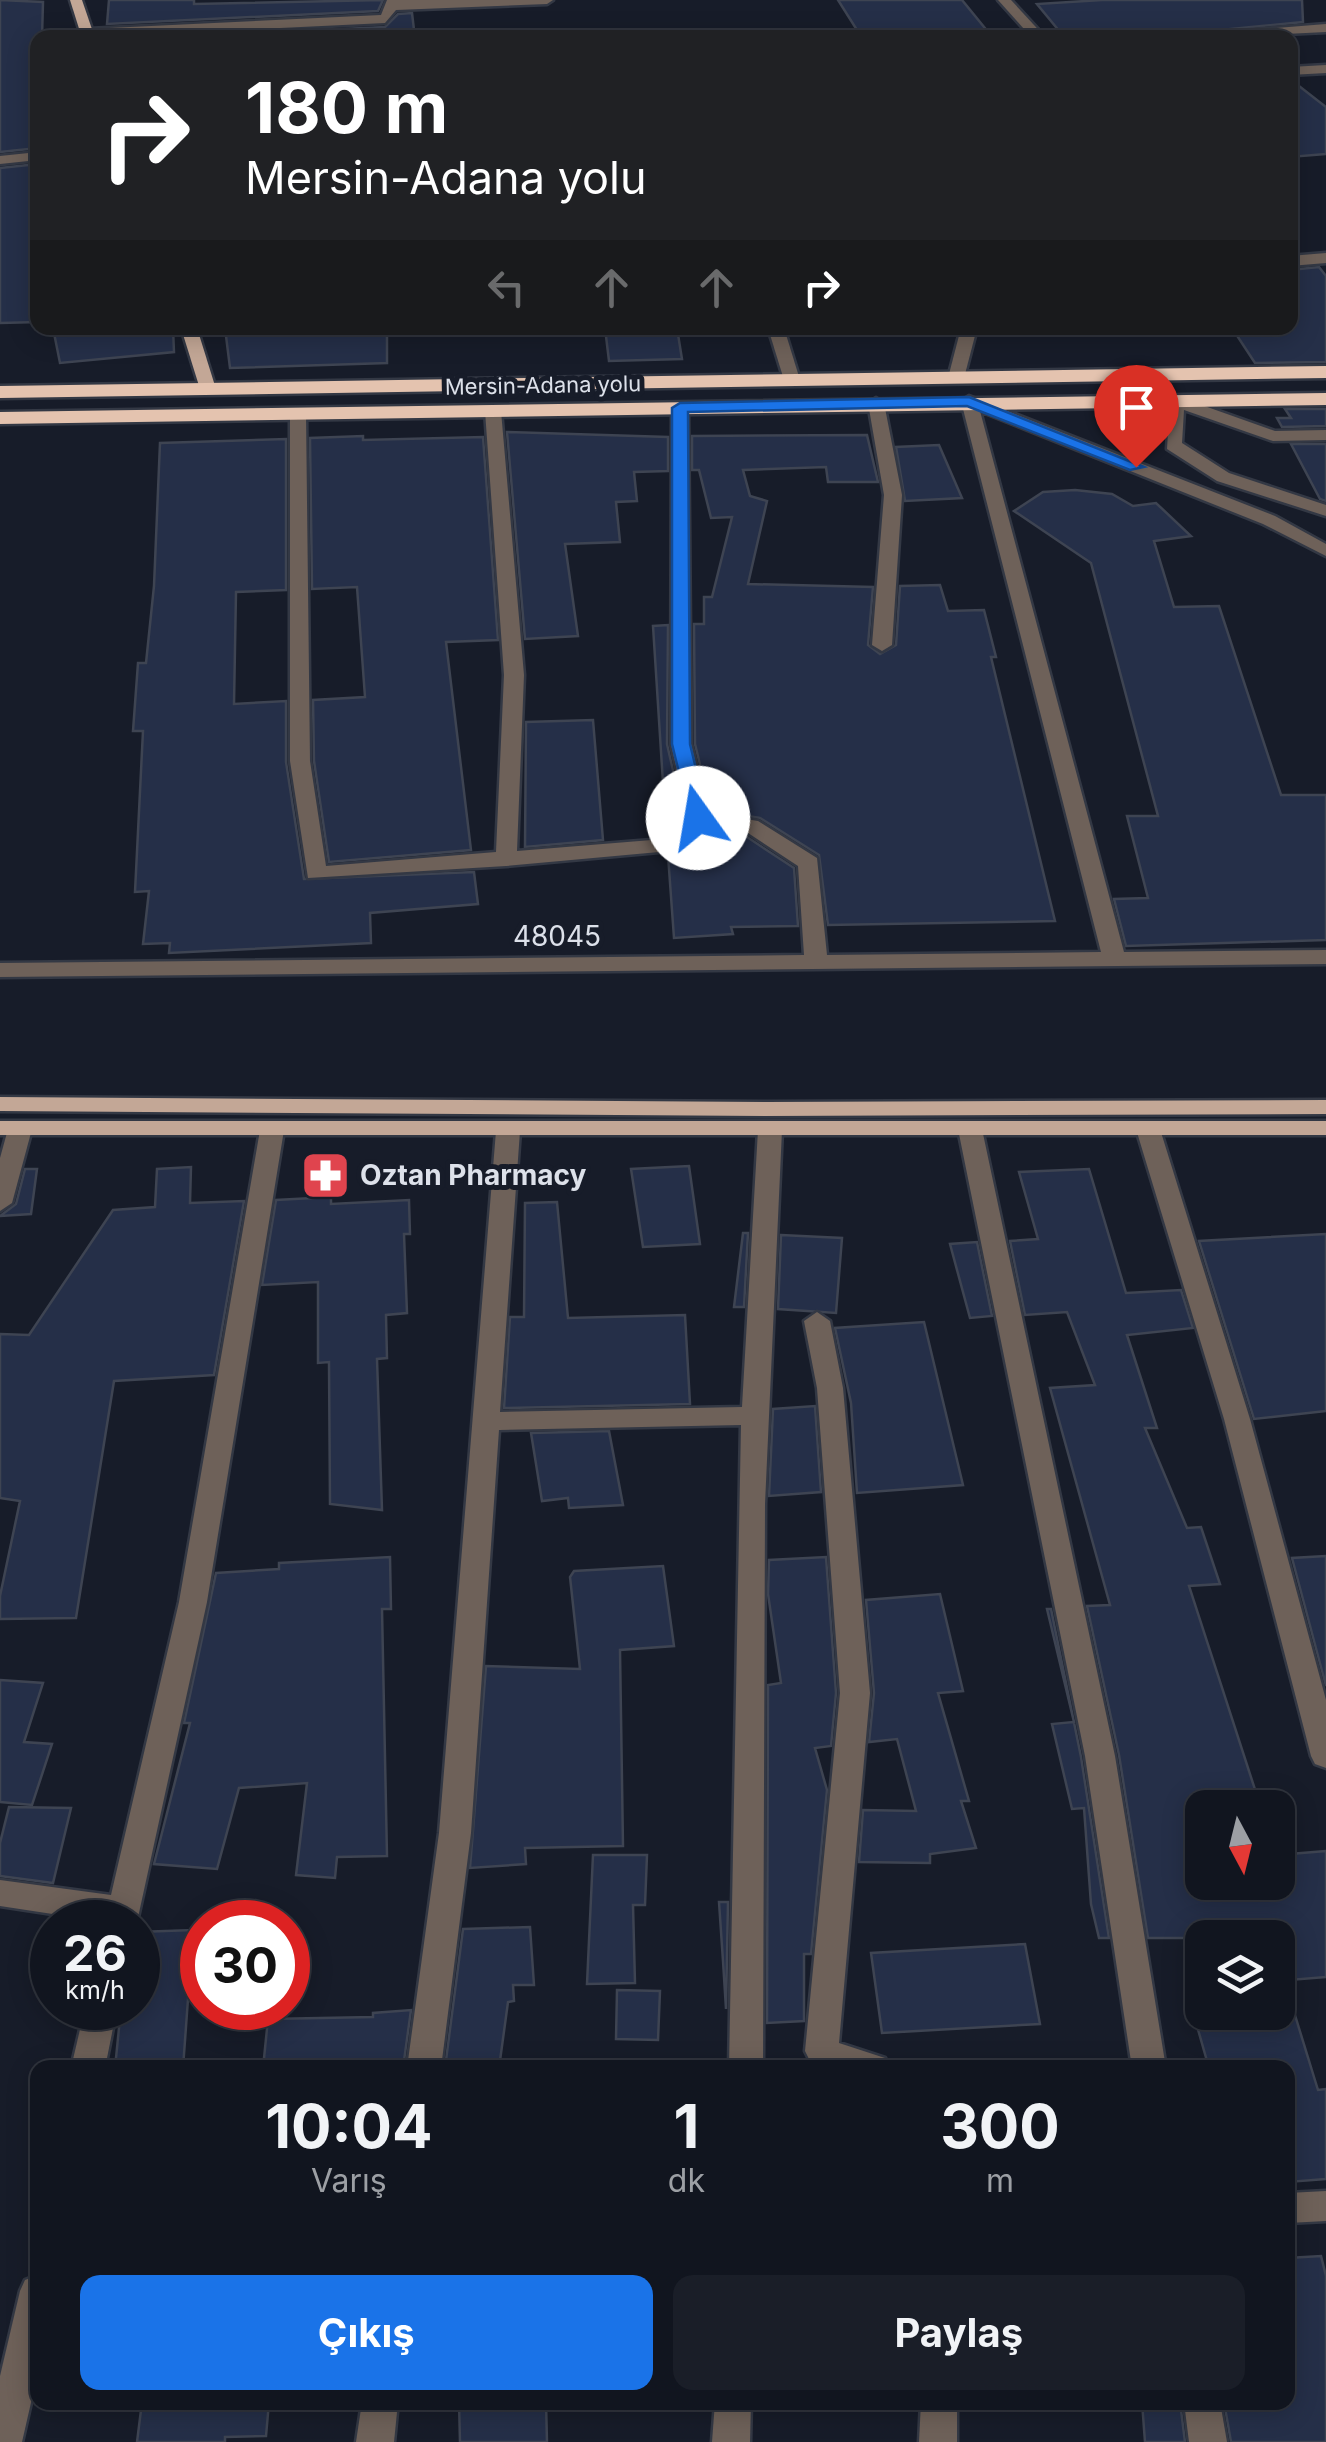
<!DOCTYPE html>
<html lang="tr">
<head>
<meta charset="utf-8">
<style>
  body { margin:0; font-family:Inter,sans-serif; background:#1a1e28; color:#f1f3f6; height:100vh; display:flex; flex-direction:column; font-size:38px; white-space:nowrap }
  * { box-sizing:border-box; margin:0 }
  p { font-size:32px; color:#9c9fa4 }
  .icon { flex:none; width:55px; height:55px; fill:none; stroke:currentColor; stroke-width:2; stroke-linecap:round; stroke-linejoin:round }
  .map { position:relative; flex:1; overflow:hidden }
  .drawer { position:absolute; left:30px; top:2060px; width:1265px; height:350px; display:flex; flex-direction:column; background:#11151f; border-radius:20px; box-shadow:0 5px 25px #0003,0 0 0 2px #30343d }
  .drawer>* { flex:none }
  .guide { position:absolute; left:30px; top:30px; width:1268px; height:305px; border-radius:20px; box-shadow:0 5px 25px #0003,0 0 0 2px #30343d; background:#202124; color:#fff; overflow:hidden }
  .needle { width:65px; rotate:173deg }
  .fabs { position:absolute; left:1185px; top:1790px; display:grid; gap:20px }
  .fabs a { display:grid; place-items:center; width:110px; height:110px; border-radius:20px; background:#11151f; box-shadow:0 5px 25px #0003,0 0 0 2px #30343d; font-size:50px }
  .speed { position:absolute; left:30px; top:1900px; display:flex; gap:20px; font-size:50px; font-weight:700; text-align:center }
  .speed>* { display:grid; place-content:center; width:130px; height:130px; border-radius:50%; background:#11151f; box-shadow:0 5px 25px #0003,0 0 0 2px #30343d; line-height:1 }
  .speed small { font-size:25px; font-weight:400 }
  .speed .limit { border:15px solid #d22; background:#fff; color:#111 }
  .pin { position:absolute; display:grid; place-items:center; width:85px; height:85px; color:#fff; margin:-102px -42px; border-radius:50% 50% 50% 0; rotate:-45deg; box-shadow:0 0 10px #0007 }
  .pin .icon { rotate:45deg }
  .me { position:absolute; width:110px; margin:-55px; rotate:347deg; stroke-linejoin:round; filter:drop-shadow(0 0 8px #0008) }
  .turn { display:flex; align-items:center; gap:35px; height:210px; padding:0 50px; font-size:45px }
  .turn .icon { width:130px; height:130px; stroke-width:2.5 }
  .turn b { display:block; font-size:70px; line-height:85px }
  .lanes { display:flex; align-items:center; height:95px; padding:0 50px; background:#0003; justify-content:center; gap:50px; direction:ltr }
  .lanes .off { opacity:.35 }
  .eta { display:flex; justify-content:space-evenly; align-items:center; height:170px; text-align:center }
  .eta b { font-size:60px; font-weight:700; line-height:70px }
  .action { display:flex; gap:20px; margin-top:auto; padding:20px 50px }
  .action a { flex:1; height:115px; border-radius:20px; background:#1a73e8; color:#fff; font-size:40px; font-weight:700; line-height:115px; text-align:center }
  .action a+a { background:#1a1e28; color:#f1f3f6 }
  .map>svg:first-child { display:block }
</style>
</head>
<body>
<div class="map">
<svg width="1326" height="2442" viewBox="0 0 1326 2442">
  <rect width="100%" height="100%" fill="#171c29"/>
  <g fill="#252f48" stroke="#3e4452" stroke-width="2.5">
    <polygon points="0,0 43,2 42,38 38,38 38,148 0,152"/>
    <polygon points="109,0 194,0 194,4 383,0 378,11 107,24"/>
    <polygon points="838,0 962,0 993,38 862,38"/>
    <polygon points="1102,0 1302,0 1303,22 1200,32 1065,38 1037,4"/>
    <polygon points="412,13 415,38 157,38 385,27 398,14"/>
    <polygon points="1290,79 1326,107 1326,154 1290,157"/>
    <polygon points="38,164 38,322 0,323 0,168"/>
    <polygon points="1319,267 1326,276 1326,362 1255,363 1232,328 1290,328 1290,270"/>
    <polygon points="53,328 173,328 174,352 60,363"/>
    <polygon points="225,328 387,328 387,363 230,368"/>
    <polygon points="605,328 677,328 682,359 609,361"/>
    <polygon points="1285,409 1326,409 1326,426 1282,427 1277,418 1291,418"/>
    <polygon points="507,432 668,437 668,471 634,472 637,501 616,502 620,542 565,544 578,636 525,639"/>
    <polygon points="867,435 878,482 828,482 826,467 743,470 750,496 767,501 748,584 873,587 868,645 880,654 896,645 900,586 940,585 948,611 984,610 996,657 991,657 1055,921 828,925 819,855 760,818 711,810 695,744 694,624 704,624 704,597 712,597 732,517 711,518 699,470 692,470 692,436"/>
    <polygon points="363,436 363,440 483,437 498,640 446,642 471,850 329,862 314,761 313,700 365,697 357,587 312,589 310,438"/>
    <polygon points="286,439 286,590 236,592 234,704 286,701 286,762 304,879 474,872 478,904 370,913 371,943 169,953 170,943 143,944 149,891 135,892 143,731 133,731 138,663 146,663 154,586 160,443"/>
    <polygon points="1291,444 1326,444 1326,501 1320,499"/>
    <polygon points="939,445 962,498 905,501 896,447"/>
    <polygon points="1075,490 1112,494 1133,506 1156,503 1191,536 1154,541 1174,607 1219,606 1281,795 1326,795 1326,940 1126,946 1114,899 1148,898 1127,816 1158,816 1091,563 1014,511 1043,492"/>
    <polygon points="668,625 667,744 682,810 666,830 653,626"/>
    <polygon points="593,720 603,840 525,847 526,722"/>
    <polygon points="700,828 744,835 794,868 798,926 731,927 733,934 674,938 668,855 681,852"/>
    <polygon points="689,1166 700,1244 643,1247 631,1169"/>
    <polygon points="191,1167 190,1203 244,1201 214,1375 114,1381 76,1618 0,1619 0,1596 20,1501 0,1498 0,1334 29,1335 113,1210 155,1207 157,1169"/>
    <polygon points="25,1169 37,1169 31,1214 0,1216 16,1204"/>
    <polygon points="1089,1169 1126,1293 1181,1290 1193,1328 1127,1335 1157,1428 1145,1428 1187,1528 1201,1527 1220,1584 1189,1586 1261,1808 1202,1808 1202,1882 1278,1882 1278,1855 1326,1851 1326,1977 1278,1981 1278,1938 1148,1938 1119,1755 1087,1606 1110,1605 1050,1388 1095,1385 1067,1312 1025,1315 1010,1241 1038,1239 1019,1172"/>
    <polygon points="331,1197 331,1204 409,1200 410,1234 404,1234 407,1313 386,1315 387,1358 377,1359 382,1510 330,1504 329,1362 318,1363 318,1282 262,1285 276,1200"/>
    <polygon points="557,1202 568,1318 685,1315 690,1404 504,1408 510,1317 524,1317 525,1203"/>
    <polygon points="743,1233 748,1233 744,1307 734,1307"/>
    <polygon points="1326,1234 1326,1411 1254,1419 1199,1241"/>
    <polygon points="781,1235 842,1238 836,1313 778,1309"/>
    <polygon points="977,1242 992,1316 970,1318 950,1244"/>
    <polygon points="924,1322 963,1485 857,1493 851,1403 835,1328"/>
    <polygon points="815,1406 821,1492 769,1496 773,1409"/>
    <polygon points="609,1431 623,1505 569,1508 568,1498 542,1501 531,1433"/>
    <polygon points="1326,1556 1326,1686 1292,1558"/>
    <polygon points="390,1557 391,1609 382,1609 387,1856 337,1857 335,1878 296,1875 307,1783 239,1788 217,1869 154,1864 190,1723 184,1723 216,1573 279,1569 279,1563"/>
    <polygon points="826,1557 836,1693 831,1746 815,1748 827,1790 811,1954 804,1954 804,2021 767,2023 768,1685 781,1683 768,1594 769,1560"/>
    <polygon points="663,1566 674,1646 620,1650 623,1846 525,1848 526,1864 470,1868 486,1666 580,1669 570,1577 574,1571"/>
    <polygon points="940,1594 963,1691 938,1693 969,1801 961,1801 976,1848 930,1854 930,1863 859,1862 863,1810 916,1811 897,1739 869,1742 874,1693 866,1600"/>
    <polygon points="1047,1609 1051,1609 1081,1757 1109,1938 1099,1938 1091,1904 1084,1808 1072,1809 1052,1724 1074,1722"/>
    <polygon points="0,1680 43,1683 24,1742 52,1744 32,1805 0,1802"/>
    <polygon points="9,1807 71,1808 53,1883 0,1876 0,1843"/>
    <polygon points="593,1855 647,1855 645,1905 633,1905 635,1983 587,1984"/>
    <polygon points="719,1902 728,1902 726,2009 723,1961"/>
    <polygon points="530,1927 534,1985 513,1985 514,2001 508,2002 499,2068 445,2068 463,1929"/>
    <polygon points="193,1930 183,2068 115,2068 121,2008 138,2008 138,1932"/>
    <polygon points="1025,1944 1040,2024 882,2033 871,1953"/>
    <polygon points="617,1990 660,1991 658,2040 616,2039"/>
    <polygon points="411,2010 403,2068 263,2068 268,2019 373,2017 373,2013"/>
    <polygon points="1193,2012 1294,2012 1318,2090 1326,2089 1326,2179 1288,2182 1288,2068 1209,2068"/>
    <polygon points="1321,2256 1326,2276 1326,2442 1231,2442 1224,2402 1288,2402 1288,2258"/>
    <polygon points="142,2402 269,2402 266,2436 225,2437 225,2442 137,2442"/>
    <polygon points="459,2402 546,2402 547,2442 460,2442"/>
    <polygon points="1142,2402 1180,2402 1185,2442 1145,2442"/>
  </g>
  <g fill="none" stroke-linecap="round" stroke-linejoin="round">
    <defs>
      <g id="minor">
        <polygon points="387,0 553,0 547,4 396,10 385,23 88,37 81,33 88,29 381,15"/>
        <polygon points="998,0 1011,0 1046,38 1032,38"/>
        <polygon points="1326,24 1326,32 1198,38 1204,34"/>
        <polygon points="1326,65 1326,73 1290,75 1290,67"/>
        <polygon points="38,152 38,160 0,164 0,156"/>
        <polygon points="1326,253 1326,263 1290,266 1290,256"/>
        <polygon points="768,328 784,328 800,380 798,384 784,380"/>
        <polygon points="961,328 977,328 964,378 956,383 948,378"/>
        <polygon points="969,396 1275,516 1326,544 1326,556 1263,524 980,411 1124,952 1326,950 1326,964 0,977 0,963 804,955 798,866 745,831 698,824 678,850 670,851 506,866 308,878 290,761 290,414 298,409 306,414 310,761 326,866 496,852 504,675 485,411 493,406 501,411 524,675 517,851 664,839 686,811 671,744 672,408 680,403 688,408 691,744 708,813 758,821 817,858 827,955 1101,952 961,401"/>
        <polygon points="876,398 884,403 902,495 892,645 882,651 872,645 884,495 868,403"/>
        <polygon points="1170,398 1182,398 1275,431 1326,430 1326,440 1273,441 1184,410 1182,443 1229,473 1326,505 1326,516 1217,481 1167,449"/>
        <polygon points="20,1122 32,1129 12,1203 0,1211 0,1158 8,1129"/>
        <polygon points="970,1122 982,1129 1115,1756 1166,2068 1132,2068 1085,1756 958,1129"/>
        <polygon points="1148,1122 1160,1129 1250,1419 1326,1700 1326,1768 1315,1764 1311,1756 1224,1419 1136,1129"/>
        <polygon points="272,1123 284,1130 207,1602 137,1922 105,1922 0,1906 0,1880 111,1895 179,1602 260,1130"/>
        <polygon points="770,1123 782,1130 765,1504 763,2068 729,2068 741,1425 499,1430 471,1833 441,2068 407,2068 439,1833 496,1131 508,1124 520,1131 500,1412 742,1407 758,1130"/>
        <polygon points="817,1312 830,1321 843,1388 870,1693 839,2043 885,2058 889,2068 830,2068 810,2061 805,2051 840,1693 817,1388 804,1321"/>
        <polygon points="85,2008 117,2008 105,2068 71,2068"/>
        <polygon points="1326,2191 1326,2221 1288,2223 1288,2193"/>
        <polygon points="38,2275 38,2372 22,2442 0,2442 0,2376 20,2291 25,2280"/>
        <polygon points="362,2402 398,2402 394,2442 356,2442"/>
        <polygon points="715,2402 751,2402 750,2442 712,2442"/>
        <polygon points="921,2402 957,2402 957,2442 919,2442"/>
        <polygon points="1184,2402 1220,2402 1227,2442 1189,2442"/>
      </g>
      <g id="major">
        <polygon points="70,0 82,0 95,38 82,38"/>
        <polygon points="181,328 197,328 216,389 214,393 200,389"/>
        <polygon points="0,1097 766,1102 1326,1100 1326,1114 766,1116 0,1111"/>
        <rect x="0" y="1121" width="1326" height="14"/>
      </g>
      <g id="highway">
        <polygon points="1326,366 1326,378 0,398 0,386"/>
        <polygon points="1326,393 1326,405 0,424 0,412"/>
      </g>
    </defs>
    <use href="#minor" stroke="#333844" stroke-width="5"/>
    <use href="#major" stroke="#333844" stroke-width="5"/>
    <use href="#highway" stroke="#333844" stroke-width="5"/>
    <use href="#minor" fill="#6e6159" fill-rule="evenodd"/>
    <use href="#major" fill="#c3a796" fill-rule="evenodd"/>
    <use href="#highway" fill="#e4c3af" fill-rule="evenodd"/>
  </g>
  <polygon fill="#1a73e8" stroke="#114b97" stroke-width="2.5" points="969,397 1144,467 1130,470 967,406 688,412 690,744 708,818 691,822 672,744 672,408 680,403"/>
  <defs>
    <symbol id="pharmacy-square" viewBox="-11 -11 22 22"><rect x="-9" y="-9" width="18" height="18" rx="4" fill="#e0444e" stroke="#171c29"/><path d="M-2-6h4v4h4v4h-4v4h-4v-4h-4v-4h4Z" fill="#fff"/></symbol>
  </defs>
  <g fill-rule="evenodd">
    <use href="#pharmacy-square" x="298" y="1148" width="55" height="55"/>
  </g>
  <g text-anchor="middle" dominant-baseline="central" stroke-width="10" stroke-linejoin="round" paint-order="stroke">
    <g font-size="22" fill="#dde1ea" stroke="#171c29">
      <text transform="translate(543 385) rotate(-1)">Mersin-Adana yolu</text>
    </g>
    <g font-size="28" fill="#dde1ea" stroke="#171c29">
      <text x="557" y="936">48045</text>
    </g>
    <g font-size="28" font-weight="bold" fill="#dde1ea" stroke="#171c29" text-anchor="start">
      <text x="360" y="1175">Oztan Pharmacy</text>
    </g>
  </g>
</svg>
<div class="fabs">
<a><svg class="needle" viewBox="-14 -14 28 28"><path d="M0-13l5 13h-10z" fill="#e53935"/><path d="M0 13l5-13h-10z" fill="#9c9fa4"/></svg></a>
<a><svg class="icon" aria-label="layers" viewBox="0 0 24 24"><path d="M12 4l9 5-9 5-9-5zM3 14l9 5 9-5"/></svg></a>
</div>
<div class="speed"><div>26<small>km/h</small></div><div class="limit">30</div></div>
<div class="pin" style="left:1136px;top:467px;background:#d93025"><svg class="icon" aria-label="arrive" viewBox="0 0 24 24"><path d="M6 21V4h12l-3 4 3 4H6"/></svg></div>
<svg class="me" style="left:698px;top:818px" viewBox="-20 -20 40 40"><circle r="19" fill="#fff"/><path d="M0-13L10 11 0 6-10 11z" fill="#1a73e8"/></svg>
<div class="guide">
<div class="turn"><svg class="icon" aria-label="right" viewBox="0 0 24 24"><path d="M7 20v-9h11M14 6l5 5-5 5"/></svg><div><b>180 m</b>Mersin-Adana yolu</div></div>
<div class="lanes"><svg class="icon off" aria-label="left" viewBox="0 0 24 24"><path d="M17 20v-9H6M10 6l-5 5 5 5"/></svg><svg class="icon off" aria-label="ahead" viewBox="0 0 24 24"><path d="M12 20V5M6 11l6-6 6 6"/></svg><svg class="icon off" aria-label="ahead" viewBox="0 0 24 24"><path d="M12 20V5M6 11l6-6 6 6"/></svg><svg class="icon" aria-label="right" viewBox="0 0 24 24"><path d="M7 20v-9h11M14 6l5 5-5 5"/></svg></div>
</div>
<section class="drawer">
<div class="eta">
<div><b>10:04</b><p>Varış</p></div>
<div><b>1</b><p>dk</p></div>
<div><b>300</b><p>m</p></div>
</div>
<div class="action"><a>Çıkış</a><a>Paylaş</a></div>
</section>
</div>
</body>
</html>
